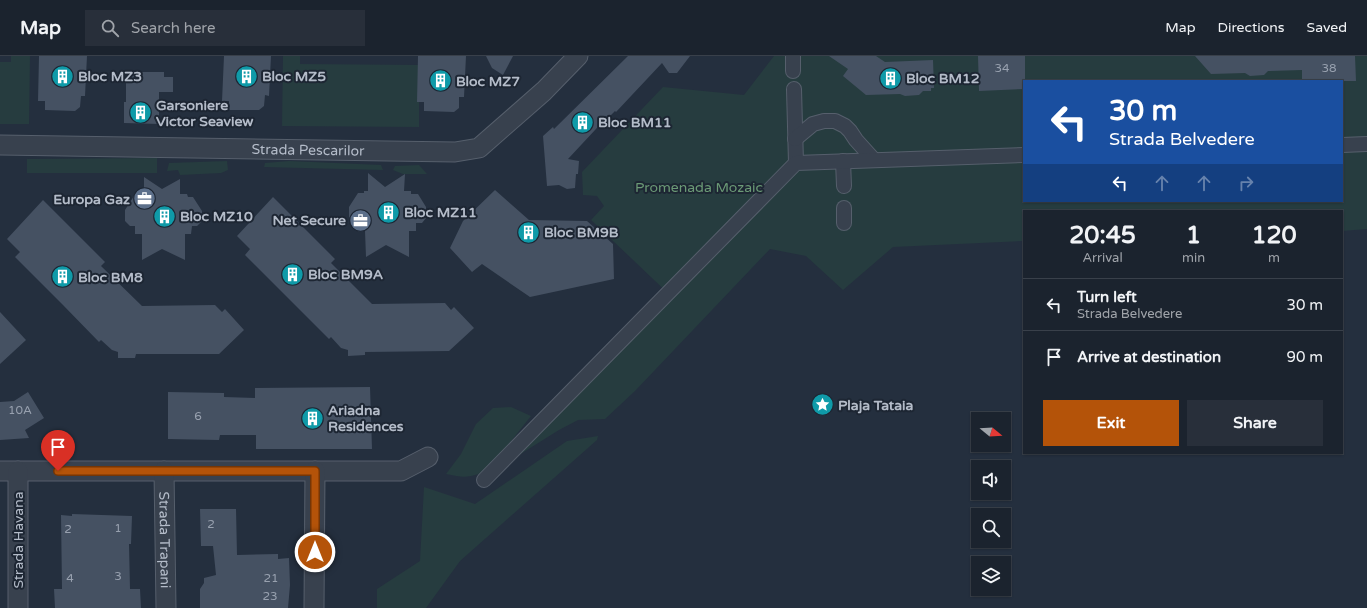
<!DOCTYPE html>
<html lang="en">
<head>
<meta charset="utf-8">
<style>
  body { margin:0; font-family:"Varela Round",sans-serif; background:#282f3a; color:#f1f3f6; height:100vh; display:flex; flex-direction:column; font-size:15px; white-space:nowrap }
  * { box-sizing:border-box; margin:0 }
  p { font-size:13px; color:#a0a4aa }
  .icon { flex:none; width:22px; height:22px; fill:none; stroke:currentColor; stroke-width:2; stroke-linecap:round; stroke-linejoin:round }
  .map { position:relative; flex:1; overflow:hidden }
  .details { position:absolute; left:1023px; top:154px; width:320px; height:244px; display:flex; flex-direction:column; background:#1b232e; border-radius:0px; box-shadow:0 1px 3px #0004,0 0 0 1px #39404a }
  .details>* { flex:none }
  .guide { position:absolute; left:1023px; top:24px; width:320px; height:122px; border-radius:0px; box-shadow:0 1px 3px #0004,0 0 0 1px #39404a; background:#1a4fa0; color:#fff; overflow:hidden }
  .needle { width:26px; rotate:108deg }
  .tools { position:absolute; left:971px; top:356px; display:grid; gap:8px }
  .tools a { display:grid; place-items:center; width:40px; height:40px; border-radius:0px; background:#1b232e; box-shadow:0 1px 3px #0004,0 0 0 1px #39404a; font-size:20px }
  .pin { position:absolute; display:grid; place-items:center; width:34px; height:34px; color:#fff; margin:-41px -17px; border-radius:50% 50% 50% 0; rotate:-45deg; box-shadow:0 0 4px #0007 }
  .pin .icon { rotate:45deg }
  .me { position:absolute; width:44px; margin:-22px; rotate:0deg; stroke-linejoin:round; filter:drop-shadow(0 0 3px #0008) }
  .turn { display:flex; align-items:center; gap:14px; height:84px; padding:0 20px; font-size:18px }
  .turn .icon { width:52px; height:52px; stroke-width:2.5 }
  .turn b { display:block; font-size:28px; line-height:34px }
  .lanes { display:flex; align-items:center; height:38px; padding:0 20px; background:#0003; justify-content:center; gap:20px; direction:ltr }
  .lanes .off { opacity:.35 }
  .eta { display:flex; justify-content:space-evenly; align-items:center; height:68px; text-align:center }
  .eta b { font-size:24px; font-weight:700; line-height:28px }
  .button { display:flex; gap:8px; margin-top:auto; padding:8px 20px }
  .button a { flex:1; height:46px; border-radius:0px; background:#b45309; color:#fff; font-size:16px; font-weight:700; line-height:46px; text-align:center }
  .button a+a { background:#282f3a; color:#f1f3f6 }
  ul { padding:0; list-style:none }
  li { display:flex; align-items:center; gap:12px; height:52px; padding:0 20px; border-top:1px solid #39404a }
  li div { flex:1 }
  li b { display:block; font-size:15px }
  li em { font-style:normal }
  header { display:flex; align-items:center; gap:24px; box-sizing:border-box; height:56px; padding:0 20px; background:#1b232e; border-bottom:1px solid #39404a }
  header strong { font-size:19px }
  nav { display:flex; gap:22px; margin-inline-start:auto; font-size:14px }
  .search { width:280px; height:36px; background:#282f3a; display:flex; align-items:center; gap:10px; box-sizing:border-box; padding:0 14px; border-radius:0px; color:#a0a4aa; font-size:15px }
  .map>svg:first-child { display:block }
</style>
</head>
<body>
<header>
<strong>Map</strong>
<div class="search"><svg class="icon" aria-label="search" viewBox="0 0 24 24"><circle cx="10" cy="10" r="6"/><path d="M15 15l6 6"/></svg>Search here</div>
<nav><a>Map</a><a>Directions</a><a>Saved</a></nav>
</header>
<div class="map">
<svg width="1367" height="552" viewBox="0 0 1367 552">
  <rect width="100%" height="100%" fill="#242f3e"/>
  <g fill="#263c3f" fill-rule="evenodd">
    <polygon points="11,0 30,0 29,68 0,68 0,6 11,6"/>
    <polygon points="283,0 300,0 300,8 419,9 419,71 282,70"/>
    <path d="M774,0H1367V173L1342,175V155H1024V185L893,191L843,234L806,200L770,193L635,335L605,363L578,364L559,374L519,399L673,242L591,164L604,150L597,140L583,139L582,116L663,31L744,39ZM1024,25H1342V145H1024Z"/>
    <polygon points="157,102 157,117 27,117 27,103"/>
    <polygon points="227,105 228,114 221,117 180,119 178,114 167,115 169,107"/>
    <polygon points="289,105 381,109 383,114 264,111 265,107"/>
    <polygon points="419,109 427,118 403,118 393,114 395,110"/>
    <path d="M511,351L531,360L488,414C470,422 465,422 446,418L461,398L476,368L493,352Z"/>
    <polygon points="598,380 597,384 460,505 426,552 377,552 377,533 420,505 424,431 475,448 567,385"/>
  </g>
  <g fill="#455162">
    <polygon points="39,0 87,0 85,40 81,40 80,51 75,55 45,54 45,45 38,45"/>
    <polygon points="224,0 271,0 269,40 265,39 264,50 259,54 229,54 229,45 222,45"/>
    <polygon points="418,0 466,0 464,41 459,41 459,52 454,56 424,55 424,46 417,46"/>
    <polygon points="486,0 513,0 503,19 492,12"/>
    <polygon points="628,0 690,0 677,17 669,17 662,7 616,56 615,55 610,60 609,59 568,103 579,105 578,118 576,118 575,132 567,133 559,129 547,130 543,80 553,71 554,73"/>
    <polygon points="829,0 876,0 885,6 933,4 934,32 931,32 931,35 923,35 919,39 905,40 900,38 866,39 843,20 848,13"/>
    <polygon points="978,0 1025,0 1025,25 1024,25 1024,33 979,35"/>
    <polygon points="1195,0 1355,0 1356,25 1302,25 1302,14 1268,15 1264,19 1250,20 1245,17 1211,18"/>
    <polygon points="126,16 164,16 164,21 173,21 173,36 159,36 159,68 124,67 124,46 126,46"/>
    <polygon points="368,117 385,131 405,118 404,135 411,135 411,138 418,138 426,151 426,162 422,167 416,167 416,175 409,175 409,201 386,189 366,201 365,175 359,175 359,166 354,166 349,161 349,151 358,137 364,137 364,135 368,135"/>
    <polygon points="144,121 162,133 180,123 180,138 187,138 188,141 193,141 202,155 202,165 197,170 192,170 191,178 185,178 185,204 162,193 142,204 142,178 135,178 135,170 130,170 125,165 125,154 134,140 140,140 140,138 144,138"/>
    <polygon points="495,134 529,164 587,165 613,188 614,223 530,241 482,208 472,216 450,192 463,165"/>
    <polygon points="273,141 335,203 331,207 372,248 445,247 451,254 454,251 474,272 449,295 365,296 365,299 348,300 348,294 341,292 331,281 329,283 245,199 250,193 237,180"/>
    <polygon points="43,144 105,206 101,210 142,250 215,249 222,256 225,253 244,274 219,298 136,298 135,302 118,302 118,296 112,294 101,284 99,286 63,249 15,201 20,196 7,183"/>
    <polygon points="0,256 26,284 0,308"/>
    <polygon points="370,331 372,393 256,393 256,379 220,379 219,384 168,383 168,336 224,337 224,341 255,342 255,332"/>
    <polygon points="28,336 44,362 25,374 29,382 0,384 0,346 14,345"/>
    <polygon points="200,453 236,453 237,499 278,498 278,503 289,502 290,529 288,552 200,552 200,533 204,527 204,522 216,519 213,490 201,490"/>
    <polygon points="72,458 132,460 131,488 129,488 130,533 140,533 141,552 55,552 54,533 62,533 61,459 72,460"/>
  </g>
  <g fill="none" stroke-linecap="round" stroke-linejoin="round">
    <defs>
      <g id="pedestrian">
        <polyline points="793,0 793,15"/>
        <polyline points="794,33 796,107"/>
        <polyline points="795,83 813,68 824,65 835,65 845,70 850,75 856,84 874,104"/>
        <polyline points="1342,89 1367,88"/>
        <polyline points="843,105 844,130"/>
        <polyline points="844,152 844,167"/>
        <polyline points="484,424 796,107 1024,99"/>
      </g>
      <g id="minor">
        <path id="s1" d="M0,89L455,96L479,92L544,35L578,0"/>
        <polyline points="0,415 401,415 428,401"/>
        <polyline points="18,415 18,552"/>
        <path id="s2" d="M164,415L166,552"/>
        <polyline points="314,552 315,415"/>
      </g>
    </defs>
    <use href="#pedestrian" stroke="#565f6c" stroke-width="16"/>
    <use href="#minor" stroke="#565f6c" stroke-width="21"/>
    <use href="#pedestrian" stroke="#38414e" stroke-width="14"/>
    <use href="#minor" stroke="#38414e" stroke-width="19"/>
  </g>
  <g fill="none" stroke-linecap="round" stroke-linejoin="round">
    <defs>
      <polyline id="route" points="58,415 315,415 315,496"/>
    </defs>
    <use href="#route" stroke="#753606" stroke-width="10"/>
    <use href="#route" stroke="#b45309" stroke-width="7"/>
  </g>
  <defs>
    <symbol id="building-disc" viewBox="-11 -11 22 22"><circle r="9.5" fill="#0f9aa8" stroke="#1d2633"/><path d="M-4-6H4V6H1V3H-1V6H-4ZM-2.5-4.3h1.7v1.8h-1.7ZM.8-4.3h1.7v1.8H.8ZM-2.5-1h1.7V.8h-1.7ZM.8-1h1.7V.8H.8Z" fill="#fff"/></symbol>
    <symbol id="office-disc" viewBox="-11 -11 22 22"><circle r="9.5" fill="#5c6f8a" stroke="#1d2633"/><path d="M-6-3h4V-5.5h4V-3h4V5H-6ZM-1-4.5V-3h2v-1.5ZM-6 0V1H6V0Z" fill="#fff"/></symbol>
    <symbol id="sight-disc" viewBox="-11 -11 22 22"><circle r="9.5" fill="#0f9aa8" stroke="#1d2633"/><path d="M0-6L1.8-2.2L6-1.7L2.9 1.2L3.7 5.4L0 3.3L-3.7 5.4L-2.9 1.2L-6-1.7L-1.8-2.2Z" fill="#fff"/></symbol>
  </defs>
  <g fill-rule="evenodd">
    <use href="#building-disc" x="50" y="8" width="25" height="25"/>
    <use href="#building-disc" x="234" y="8" width="25" height="25"/>
    <use href="#building-disc" x="878" y="10" width="25" height="25"/>
    <use href="#building-disc" x="428" y="12" width="25" height="25"/>
    <use href="#building-disc" x="128" y="44" width="25" height="25"/>
    <use href="#building-disc" x="570" y="54" width="25" height="25"/>
    <use href="#office-disc" x="132" y="130" width="25" height="25"/>
    <use href="#building-disc" x="376" y="144" width="25" height="25"/>
    <use href="#building-disc" x="152" y="148" width="25" height="25"/>
    <use href="#office-disc" x="348" y="152" width="25" height="25"/>
    <use href="#building-disc" x="516" y="164" width="25" height="25"/>
    <use href="#building-disc" x="280" y="206" width="25" height="25"/>
    <use href="#building-disc" x="50" y="208" width="25" height="25"/>
    <use href="#sight-disc" x="810" y="336" width="25" height="25"/>
    <use href="#building-disc" x="300" y="350" width="25" height="25"/>
  </g>
  <g text-anchor="middle" dominant-baseline="central" stroke-width="4" stroke-linejoin="round" paint-order="stroke">
    <g font-size="12" fill="#98a1af">
      <text x="1002" y="12">34</text>
      <text x="1329" y="12">38</text>
      <text x="20" y="354">10A</text>
      <text x="198" y="360">6</text>
      <text x="211" y="468">2</text>
      <text x="118" y="472">1</text>
      <text x="68" y="473">2</text>
      <text x="118" y="520">3</text>
      <text x="70" y="522">4</text>
      <text x="271" y="522">21</text>
      <text x="270" y="540">23</text>
    </g>
    <g font-size="14" font-weight="bold" fill="#b4bcc9" stroke="#1d2633" text-anchor="start">
      <text x="78" y="20">Bloc MZ3</text>
      <text x="262" y="20">Bloc MZ5</text>
      <text x="906" y="22">Bloc BM12</text>
      <text x="456" y="25">Bloc MZ7</text>
      <text x="156" y="49">Garsoniere<tspan x="156" dy="16">Victor Seaview</tspan></text>
      <text x="598" y="66">Bloc BM11</text>
      <text x="130" y="143" text-anchor="end">Europa Gaz</text>
      <text x="404" y="156">Bloc MZ11</text>
      <text x="180" y="160">Bloc MZ10</text>
      <text x="346" y="164" text-anchor="end">Net Secure</text>
      <text x="544" y="176">Bloc BM9B</text>
      <text x="308" y="218">Bloc BM9A</text>
      <text x="78" y="221">Bloc BM8</text>
      <text x="838" y="349">Plaja Tataia</text>
      <text x="328" y="354">Ariadna<tspan x="328" dy="16">Residences</tspan></text>
    </g>
    <g font-size="14" fill="#b4bcc9" stroke="#1d2633">
      <text stroke="none"><textPath href="#s1" startOffset="308">Strada Pescarilor</textPath></text>
      <text transform="translate(18 484) rotate(-90)">Strada Havana</text>
      <text stroke="none"><textPath href="#s2" startOffset="69">Strada Trapani</textPath></text>
    </g>
    <g font-size="14" fill="#6b9a76" stroke="#1d2633">
      <text x="699" y="131">Promenada Mozaic</text>
    </g>
  </g>
</svg>
<div class="tools">
<a><svg class="needle" viewBox="-14 -14 28 28"><path d="M0-13l5 13h-10z" fill="#e53935"/><path d="M0 13l5-13h-10z" fill="#a0a4aa"/></svg></a>
<a><svg class="icon" aria-label="sound" viewBox="0 0 24 24"><path d="M4 9h4l5-4v14l-5-4H4zM17 9q2 3 0 6"/></svg></a>
<a><svg class="icon" aria-label="search" viewBox="0 0 24 24"><circle cx="10" cy="10" r="6"/><path d="M15 15l6 6"/></svg></a>
<a><svg class="icon" aria-label="layers" viewBox="0 0 24 24"><path d="M12 4l9 5-9 5-9-5zM3 14l9 5 9-5"/></svg></a>
</div>
<div class="pin" style="left:58px;top:415px;background:#d93025"><svg class="icon" aria-label="arrive" viewBox="0 0 24 24"><path d="M6 21V4h12l-3 4 3 4H6"/></svg></div>
<svg class="me" style="left:315px;top:496px" viewBox="-20 -20 40 40"><circle r="17" fill="#b45309" stroke="#fff" stroke-width="3"/><path d="M0-11L8 9 0 5-8 9z" fill="#fff"/></svg>
<div class="guide">
<div class="turn"><svg class="icon" aria-label="left" viewBox="0 0 24 24"><path d="M17 20v-9H6M10 6l-5 5 5 5"/></svg><div><b>30 m</b>Strada Belvedere</div></div>
<div class="lanes"><svg class="icon" aria-label="left" viewBox="0 0 24 24"><path d="M17 20v-9H6M10 6l-5 5 5 5"/></svg><svg class="icon off" aria-label="ahead" viewBox="0 0 24 24"><path d="M12 20V5M6 11l6-6 6 6"/></svg><svg class="icon off" aria-label="ahead" viewBox="0 0 24 24"><path d="M12 20V5M6 11l6-6 6 6"/></svg><svg class="icon off" aria-label="right" viewBox="0 0 24 24"><path d="M7 20v-9h11M14 6l5 5-5 5"/></svg></div>
</div>
<section class="details">
<div class="eta">
<div><b>20:45</b><p>Arrival</p></div>
<div><b>1</b><p>min</p></div>
<div><b>120</b><p>m</p></div>
</div>
<ul>
<li><svg class="icon" aria-label="left" viewBox="0 0 24 24"><path d="M17 20v-9H6M10 6l-5 5 5 5"/></svg><div><b>Turn left</b><p>Strada Belvedere</p></div><em>30 m</em></li>
<li><svg class="icon" aria-label="arrive" viewBox="0 0 24 24"><path d="M6 21V4h12l-3 4 3 4H6"/></svg><div><b>Arrive at destination</b></div><em>90 m</em></li>
</ul>
<div class="button"><a>Exit</a><a>Share</a></div>
</section>
</div>
</body>
</html>
